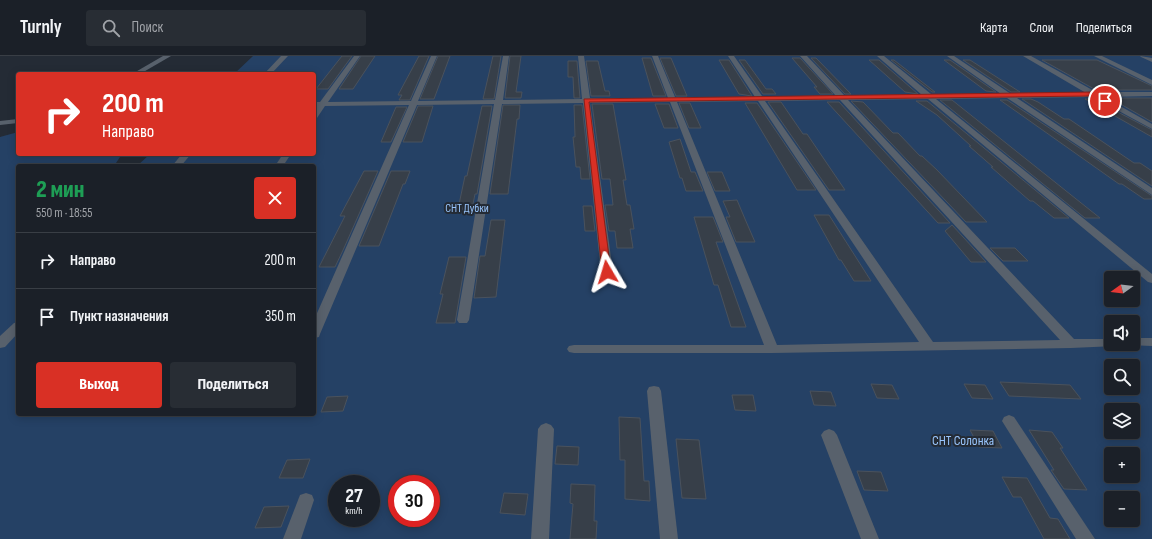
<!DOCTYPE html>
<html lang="ru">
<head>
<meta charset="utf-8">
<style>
  body { margin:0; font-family:"Sofia Sans Condensed",sans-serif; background:#282d34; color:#f1f3f6; height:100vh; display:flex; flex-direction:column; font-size:15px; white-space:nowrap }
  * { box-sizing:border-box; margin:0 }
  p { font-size:13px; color:#a0a3a8 }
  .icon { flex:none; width:22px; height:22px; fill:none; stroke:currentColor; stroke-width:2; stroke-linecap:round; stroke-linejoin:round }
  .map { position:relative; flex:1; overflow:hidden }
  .drawer { position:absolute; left:16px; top:108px; width:300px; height:252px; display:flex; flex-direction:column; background:#1b2028; border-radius:4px; box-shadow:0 2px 10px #0003,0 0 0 1px #393e45 }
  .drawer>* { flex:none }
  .hud { position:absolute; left:16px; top:16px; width:300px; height:84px; border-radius:4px; box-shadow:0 2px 10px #0003,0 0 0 1px #393e45; background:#d93025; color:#fff; overflow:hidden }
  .needle { width:26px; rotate:255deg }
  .buttons { position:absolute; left:1104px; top:215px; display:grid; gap:8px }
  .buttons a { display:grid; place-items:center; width:36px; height:36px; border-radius:4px; background:#1b2028; box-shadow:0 2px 10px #0003,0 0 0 1px #393e45; font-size:20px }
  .speed { position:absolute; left:328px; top:419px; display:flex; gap:8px; font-size:20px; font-weight:700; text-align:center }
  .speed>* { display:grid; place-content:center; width:52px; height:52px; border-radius:50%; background:#1b2028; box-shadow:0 2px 10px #0003,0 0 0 1px #393e45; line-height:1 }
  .speed small { font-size:10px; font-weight:400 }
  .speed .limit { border:6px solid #d22; background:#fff; color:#111 }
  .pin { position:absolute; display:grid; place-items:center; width:34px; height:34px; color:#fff; margin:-17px; border:2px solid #fff; border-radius:50%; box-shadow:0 1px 4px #0007 }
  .me { position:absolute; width:44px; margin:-22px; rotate:353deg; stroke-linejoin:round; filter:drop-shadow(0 0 3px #0008) }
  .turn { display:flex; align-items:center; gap:14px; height:84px; padding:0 20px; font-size:18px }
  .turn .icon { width:52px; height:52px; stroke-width:2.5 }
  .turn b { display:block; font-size:28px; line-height:34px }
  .round { display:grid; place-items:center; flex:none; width:42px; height:42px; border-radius:4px; background:#282d34 }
  .summary { display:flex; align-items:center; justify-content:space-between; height:68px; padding:0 20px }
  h1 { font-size:24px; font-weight:800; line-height:30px; color:#1e9e55 }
  .button { display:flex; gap:8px; margin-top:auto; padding:8px 20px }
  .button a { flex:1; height:46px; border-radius:4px; background:#d93025; color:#fff; font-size:16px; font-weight:800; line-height:46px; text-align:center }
  .button a+a { background:#282d34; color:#f1f3f6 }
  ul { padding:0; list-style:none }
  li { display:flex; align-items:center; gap:12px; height:56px; padding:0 20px; border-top:1px solid #393e45 }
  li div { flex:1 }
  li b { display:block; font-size:15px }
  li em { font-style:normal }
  header { display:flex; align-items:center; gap:24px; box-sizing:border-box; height:56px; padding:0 20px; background:#1b2028; border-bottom:1px solid #393e45 }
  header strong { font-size:19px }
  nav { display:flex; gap:22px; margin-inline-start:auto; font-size:14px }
  .search { width:280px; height:36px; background:#282d34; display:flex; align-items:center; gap:10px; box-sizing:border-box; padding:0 14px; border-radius:4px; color:#a0a3a8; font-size:15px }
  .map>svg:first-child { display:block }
</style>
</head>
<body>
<header>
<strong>Turnly</strong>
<div class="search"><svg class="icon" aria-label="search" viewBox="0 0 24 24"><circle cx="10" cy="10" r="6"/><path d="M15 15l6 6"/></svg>Поиск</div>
<nav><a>Карта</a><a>Слои</a><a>Поделиться</a></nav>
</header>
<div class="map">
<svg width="1152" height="483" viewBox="0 0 1152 483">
  <rect width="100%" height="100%" fill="#242b35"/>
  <path fill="#254165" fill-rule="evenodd" d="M253,0H1152V483H0V81L18,76V98H122L114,110H18V358H314V110H137L150,98H314V18H234ZM1111,222H1133V244H1111ZM1111,266H1133V288H1111ZM1111,310H1133V332H1111ZM1111,354H1133V376H1111ZM1111,398H1133V420H1111ZM337,428H371V462H337ZM397,428H431V462H397ZM1111,442H1133V464H1111Z"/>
  <g fill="#373f49" stroke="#4a525d">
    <polygon points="342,0 352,0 328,33 316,33"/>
    <polygon points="361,0 375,0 353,33 339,33"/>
    <polygon points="419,0 429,0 410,44 399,44 402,39 398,39"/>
    <polygon points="438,0 450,0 434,43 420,43"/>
    <polygon points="493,0 501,0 494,43 483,43"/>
    <polygon points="510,0 521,0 516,36 522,36 521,42 505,42"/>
    <polygon points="642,2 651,2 666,40 653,40"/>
    <polygon points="660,2 671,2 687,40 676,40"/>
    <polygon points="792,2 800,2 833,38 820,38 814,31 817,31"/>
    <polygon points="811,2 816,2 851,38 845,38"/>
    <polygon points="719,4 729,4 752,40 739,38"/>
    <polygon points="739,4 745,4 766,33 772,33 776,38 763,38"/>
    <polygon points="869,4 879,4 918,38 905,36"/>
    <polygon points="891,4 894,4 935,36 932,36"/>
    <polygon points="944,4 950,4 996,36 986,35"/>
    <polygon points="963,4 970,4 1020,36 1011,36"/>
    <polygon points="1042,4 1097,4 1152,30 1152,34 1096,34"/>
    <polygon points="568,5 577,5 580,42 574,42 573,21 568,21"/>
    <polygon points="586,5 598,5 605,35 609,35 610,40 591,40"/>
    <polygon points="1110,42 1152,42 1152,66"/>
    <polygon points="1022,43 1031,43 1038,46 1064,63 1069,63 1134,107 1140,107 1152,115 1152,130"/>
    <polygon points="1085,43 1093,43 1152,74 1152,81"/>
    <polygon points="940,44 952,44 1100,162 1085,162"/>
    <polygon points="1000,44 1007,44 1152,140 1152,143 1144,143 1122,128 1119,128"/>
    <polygon points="851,45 863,46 893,77 898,77 920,100 922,100 937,114 987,166 966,166"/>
    <polygon points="916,45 927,45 1069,162 1054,162 1033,145 1030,145 991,111 993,111 969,90 971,90 937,59"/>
    <polygon points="768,46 781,46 803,78 807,78 845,134 829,134"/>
    <polygon points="827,46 839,46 950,167 938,167"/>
    <polygon points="679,47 690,47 701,72 689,72"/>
    <polygon points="745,47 757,47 816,134 797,134"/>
    <polygon points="592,48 613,48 626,124 623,124 627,149 630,149 634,173 630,173 633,192 617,192 615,175 609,175 605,149 613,149 610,123 602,123"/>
    <polygon points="655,48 669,48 678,72 664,72"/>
    <polygon points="503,49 520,49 519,63 517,63 508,138 490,138"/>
    <polygon points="574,49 582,49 590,123 581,123 580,111 576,111 573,81 575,81"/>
    <polygon points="418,50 433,50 422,86 403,86"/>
    <polygon points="482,50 492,50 477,138 475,138 472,153 458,153 465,120 467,120"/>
    <polygon points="396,51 407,51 391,86 381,86"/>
    <polygon points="680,83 691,116 695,116 703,135 686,135 682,122 680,122 669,86"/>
    <polygon points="364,115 378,115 344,192 335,211 319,211 345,160 340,160"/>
    <polygon points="391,115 410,115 405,128 403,128 379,190 359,190"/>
    <polygon points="707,116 722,116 730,135 715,135"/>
    <polygon points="737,144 745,163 755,186 736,186 726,161 730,161 723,145"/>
    <polygon points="583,150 592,150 595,175 585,175"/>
    <polygon points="814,159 829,159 871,225 854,225 841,204 839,204"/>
    <polygon points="694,161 713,161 723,186 716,186 746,271 731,271 718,229 714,229"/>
    <polygon points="491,164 505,164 496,241 474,242 480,200 485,200"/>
    <polygon points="952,169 986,206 971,206 945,175"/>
    <polygon points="990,192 1015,192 1028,205 1003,205"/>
    <polygon points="449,201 466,201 455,267 436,267 443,238 440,238"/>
    <polygon points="1000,326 1070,329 1081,343 1009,340"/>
    <polygon points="871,328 892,329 899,343 877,342"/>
    <polygon points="964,328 985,329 993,343 972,342"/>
    <polygon points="810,335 831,336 836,350 814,349"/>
    <polygon points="732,339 753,339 756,355 735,354"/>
    <polygon points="348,340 343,355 321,356 327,341"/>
    <polygon points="619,361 640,362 644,425 649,425 650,445 625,443 625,404 620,404"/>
    <polygon points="970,374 993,375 1002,392 979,391"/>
    <polygon points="1029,374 1052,376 1063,392 1060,392 1087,434 1064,433 1051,414 1054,414"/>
    <polygon points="676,383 699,384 706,443 682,442"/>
    <polygon points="557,390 579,391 578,409 555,408"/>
    <polygon points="310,403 303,422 279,422 287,404"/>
    <polygon points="857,415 881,416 888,435 864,434"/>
    <polygon points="1002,421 1027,422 1050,462 1058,463 1070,483 1044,483 1021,441 1013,441"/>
    <polygon points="571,428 595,429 594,465 597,465 596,483 570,483 573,448 570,447"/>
    <polygon points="504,437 528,438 525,459 500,457"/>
    <polygon points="289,450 281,471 255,472 264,451"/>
  </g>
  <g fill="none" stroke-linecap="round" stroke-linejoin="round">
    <g fill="#58616c" fill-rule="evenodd">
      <polygon points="163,0 171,0 140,18 132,18"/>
      <polygon points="281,0 288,0 271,18 264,18"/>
      <path d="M354,0H360L328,46L411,45L431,0H437L418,45L495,44L503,0H509L503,44L582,43L578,0H584L590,42H668L652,0H658L675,41H755L728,0H734L762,40H836L800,0H807L844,39H922L877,0H884L931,38H1001L947,0H954L1011,38L1086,37L1023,0H1031L1096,36H1152V40L1104,41L1152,68V73L1093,41L1017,42L1152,132V139L1007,42L936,43L1152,218V227L1148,226L928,43L848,44L1074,283H1111V288H1117L1116,290L1071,292L772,297H574L569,296L567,293L569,290L574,289H764L670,46L590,47L613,216L611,218H603L601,216L583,47L502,48L469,264L467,267H459L457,264L494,48L417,49L320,278L319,281L314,282V264L409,49L325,50L317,62H314V55L317,50H314V46H320ZM840,44L1060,284L933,286L765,45ZM758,45L919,286L777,289L677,46Z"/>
      <polygon points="1094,0 1102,0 1152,24 1152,29"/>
      <polygon points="1140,0 1152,2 1152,6 1141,1"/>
      <polygon points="18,63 18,67 0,69 0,65"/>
      <polygon points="182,98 191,98 181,110 172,110"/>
      <polygon points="283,98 291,98 283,110 275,110"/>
      <polygon points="18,266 18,277 5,291 0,292 0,280 14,267"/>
      <polygon points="1133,282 1152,282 1152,290 1128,289 1128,288 1133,288"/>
      <polygon points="654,330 659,331 661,335 678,483 660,483 647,335 649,331"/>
      <polygon points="1009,359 1014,361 1095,483 1076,483 1002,365 1004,361"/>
      <polygon points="546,367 551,369 554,373 549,483 531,483 538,373 541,369"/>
      <polygon points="829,373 834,375 837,379 879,483 861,483 821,379 824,375"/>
      <polygon points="306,437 312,439 314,444 301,483 283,483 300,439"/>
    </g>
  </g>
  <polygon fill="#d93025" stroke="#8d1f18" points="1093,36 1108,45 1103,46 1092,40 589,46 611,216 607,218 602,216 584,43"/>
  <g text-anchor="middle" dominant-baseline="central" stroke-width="4" stroke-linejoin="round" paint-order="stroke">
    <g font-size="12" fill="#98c4fb" stroke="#242b35">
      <text x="467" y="152">СНТ Дубки</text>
    </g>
    <g font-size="14" fill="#98c4fb" stroke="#242b35">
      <text x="963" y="384">СНТ Солонка</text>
    </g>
  </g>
</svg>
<div class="buttons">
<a><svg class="needle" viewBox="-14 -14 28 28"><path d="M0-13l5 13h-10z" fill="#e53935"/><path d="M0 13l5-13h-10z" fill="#a0a3a8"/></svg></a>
<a><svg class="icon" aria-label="sound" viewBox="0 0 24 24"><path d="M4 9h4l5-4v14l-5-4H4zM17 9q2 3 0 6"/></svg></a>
<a><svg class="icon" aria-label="search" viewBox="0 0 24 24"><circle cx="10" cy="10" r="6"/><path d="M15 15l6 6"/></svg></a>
<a><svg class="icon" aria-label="layers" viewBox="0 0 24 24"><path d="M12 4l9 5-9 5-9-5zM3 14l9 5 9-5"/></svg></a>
<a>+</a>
<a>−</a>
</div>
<div class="speed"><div>27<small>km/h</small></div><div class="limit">30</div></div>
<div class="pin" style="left:1105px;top:45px;background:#d93025"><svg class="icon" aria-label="arrive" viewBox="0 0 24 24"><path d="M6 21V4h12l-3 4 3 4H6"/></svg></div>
<svg class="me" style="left:607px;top:216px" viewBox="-20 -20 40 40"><path d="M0-17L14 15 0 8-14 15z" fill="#d93025" stroke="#fff" stroke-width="4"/></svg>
<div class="hud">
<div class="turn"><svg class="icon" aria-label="right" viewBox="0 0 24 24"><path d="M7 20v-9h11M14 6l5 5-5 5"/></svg><div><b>200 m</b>Направо</div></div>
</div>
<section class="drawer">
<div class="summary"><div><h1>2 мин</h1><p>550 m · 18:55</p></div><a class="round" style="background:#d93025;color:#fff"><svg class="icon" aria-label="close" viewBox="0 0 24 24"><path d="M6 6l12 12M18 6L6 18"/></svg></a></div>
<ul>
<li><svg class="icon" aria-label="right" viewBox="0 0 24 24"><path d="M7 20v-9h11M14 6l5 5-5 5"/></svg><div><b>Направо</b></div><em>200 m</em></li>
<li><svg class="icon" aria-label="arrive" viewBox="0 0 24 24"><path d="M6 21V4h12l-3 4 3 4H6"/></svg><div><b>Пункт назначения</b></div><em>350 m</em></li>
</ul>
<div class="button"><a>Выход</a><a>Поделиться</a></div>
</section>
</div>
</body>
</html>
